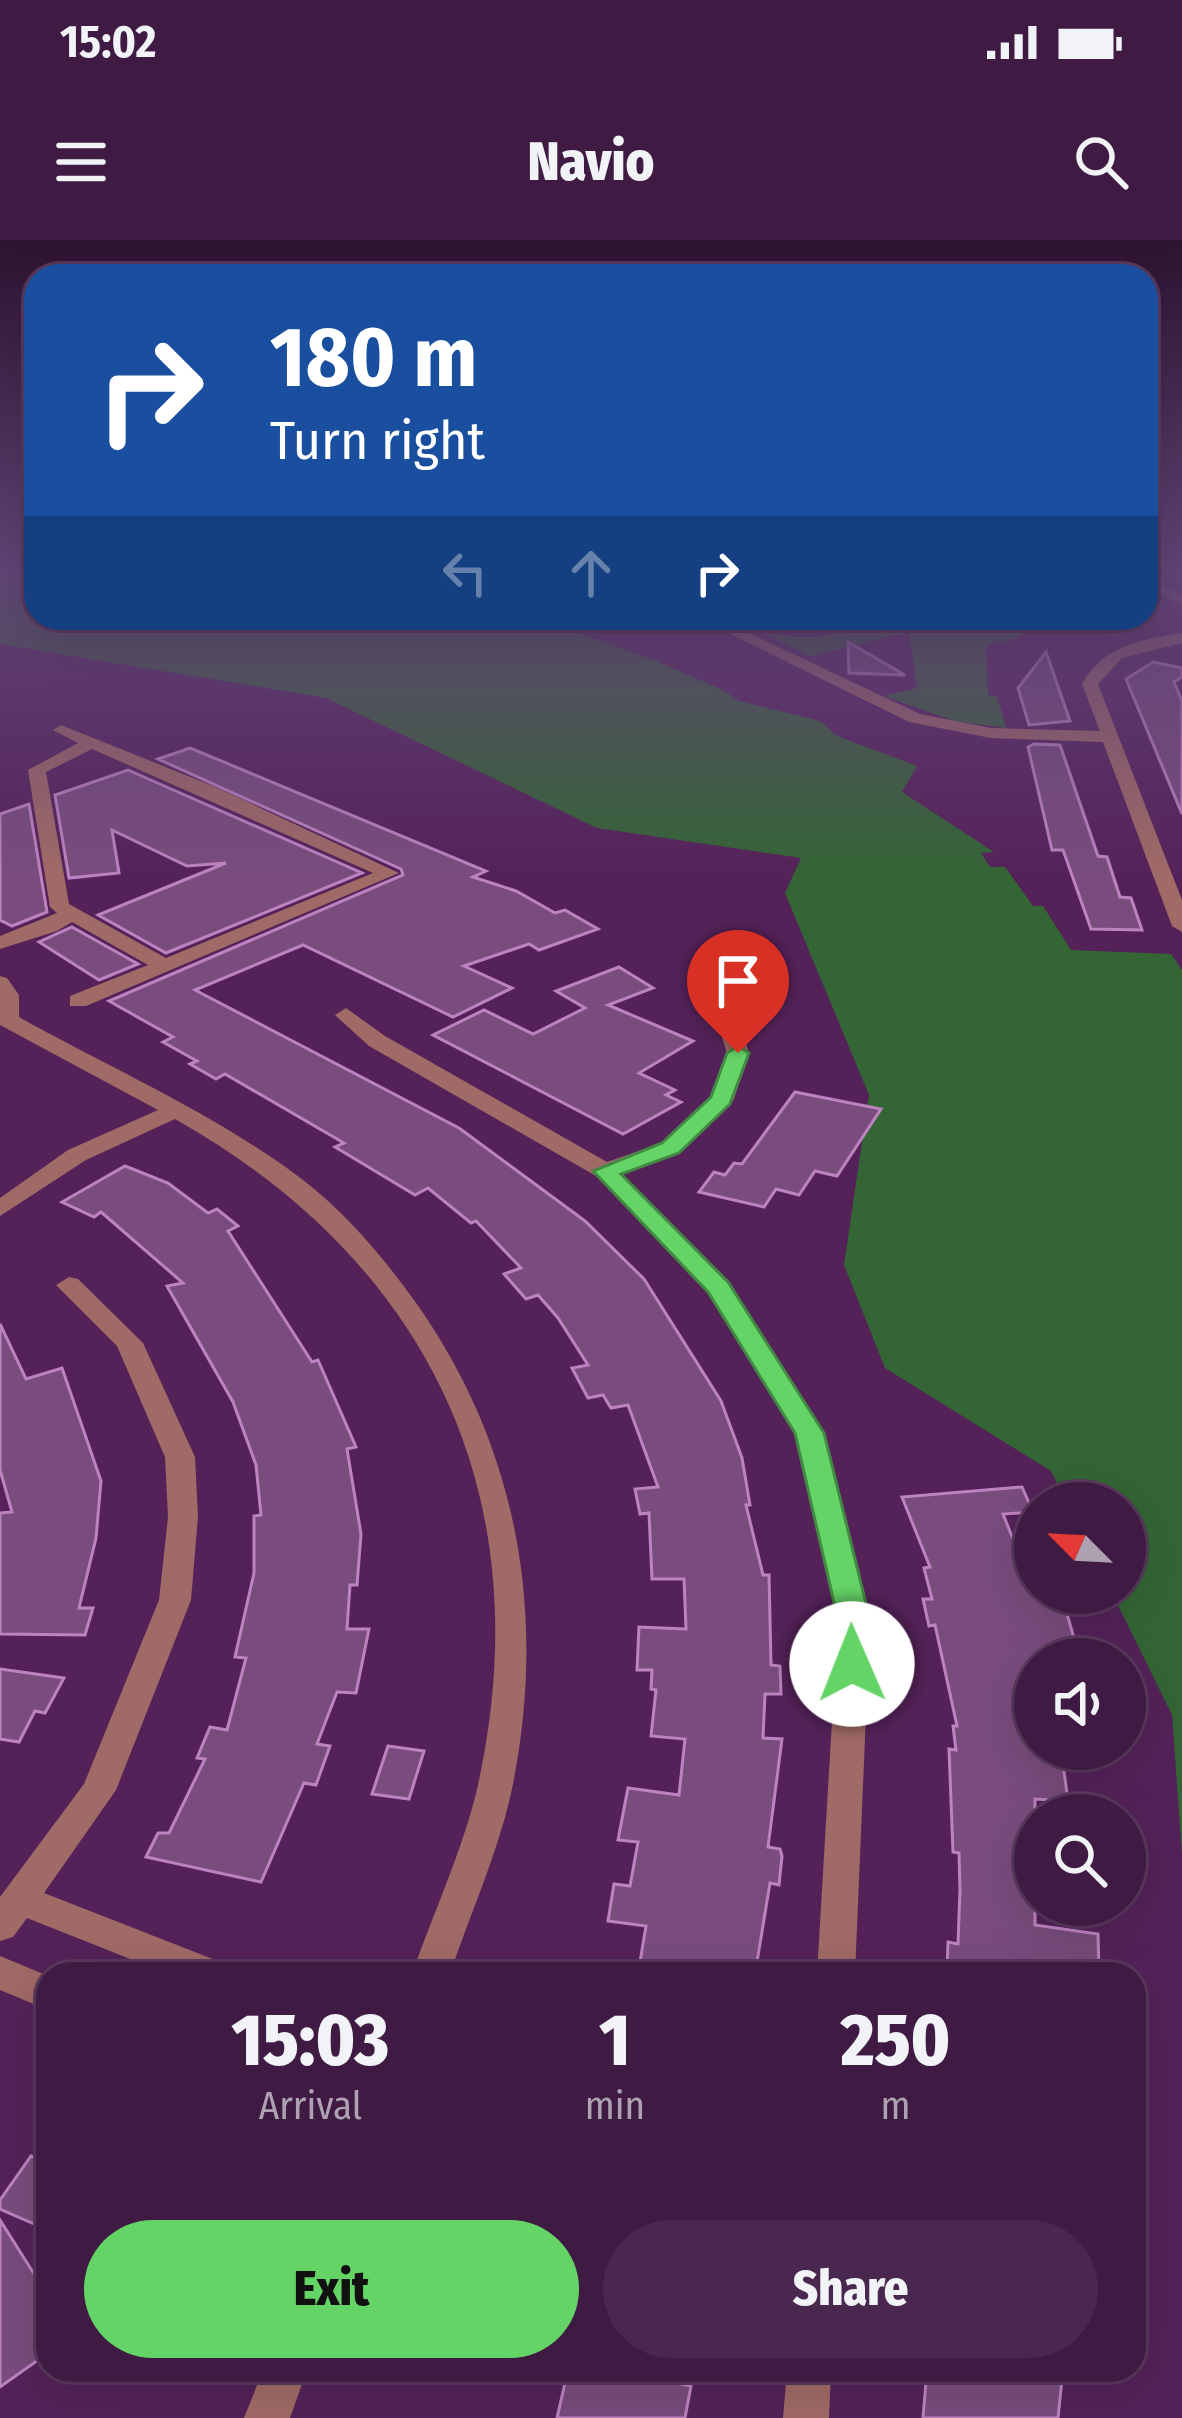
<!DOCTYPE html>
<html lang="en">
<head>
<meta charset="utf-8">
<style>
  body { margin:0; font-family:"Fira Sans Condensed",sans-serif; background:#4a274e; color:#f1f3f6; height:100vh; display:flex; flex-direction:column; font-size:45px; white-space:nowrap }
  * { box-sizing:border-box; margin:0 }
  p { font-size:39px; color:#ada1b2 }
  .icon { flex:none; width:66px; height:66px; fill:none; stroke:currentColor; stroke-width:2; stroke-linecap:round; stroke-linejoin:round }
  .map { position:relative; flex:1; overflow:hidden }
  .panel { position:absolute; left:36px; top:1722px; width:1110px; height:420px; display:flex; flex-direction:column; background:#3f1a43; border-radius:36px; box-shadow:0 12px 48px #0002,0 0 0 3px #58385c }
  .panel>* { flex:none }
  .banner { position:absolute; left:24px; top:24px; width:1134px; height:366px; border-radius:36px; box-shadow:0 12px 48px #0002,0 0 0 3px #58385c; background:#1a4fa0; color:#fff; overflow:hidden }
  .needle { width:78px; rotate:294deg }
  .tools { position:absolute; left:1014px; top:1242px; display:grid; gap:24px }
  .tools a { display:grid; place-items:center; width:132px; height:132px; border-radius:50%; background:#3f1a43; box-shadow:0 12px 48px #0002,0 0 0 3px #58385c; font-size:60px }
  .pin { position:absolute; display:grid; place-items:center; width:102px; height:102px; color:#fff; margin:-123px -51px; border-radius:50% 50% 50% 0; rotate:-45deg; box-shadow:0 0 12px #0007 }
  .pin .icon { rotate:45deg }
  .me { position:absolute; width:132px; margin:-66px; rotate:359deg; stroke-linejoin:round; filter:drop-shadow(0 0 9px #0008) }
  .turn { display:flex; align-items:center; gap:42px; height:252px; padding:0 48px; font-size:54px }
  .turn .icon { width:156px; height:156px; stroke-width:2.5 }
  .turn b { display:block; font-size:84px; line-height:102px }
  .lanes { display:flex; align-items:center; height:114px; padding:0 48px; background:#0003; justify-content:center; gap:60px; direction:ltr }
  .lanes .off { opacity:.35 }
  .eta { display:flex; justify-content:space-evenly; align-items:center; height:204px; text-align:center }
  .eta b { font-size:72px; font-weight:800; line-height:84px }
  .button { display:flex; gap:24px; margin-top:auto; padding:24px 48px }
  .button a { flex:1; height:138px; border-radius:72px; background:#65d467; color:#111; font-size:48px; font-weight:800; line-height:138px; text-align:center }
  .button a+a { background:#4a274e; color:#f1f3f6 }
  .status { display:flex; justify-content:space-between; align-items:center; height:84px; padding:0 60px; background:#3f1a43; direction:ltr }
  .status svg { height:33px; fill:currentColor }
  header { display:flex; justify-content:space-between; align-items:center; height:156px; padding:0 48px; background:#3f1a43; font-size:54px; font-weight:800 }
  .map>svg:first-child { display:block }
</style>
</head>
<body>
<div class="status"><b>15:02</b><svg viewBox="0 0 49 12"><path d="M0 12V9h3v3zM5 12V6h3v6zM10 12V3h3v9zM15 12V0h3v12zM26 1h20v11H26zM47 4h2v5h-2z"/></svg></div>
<header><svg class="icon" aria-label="menu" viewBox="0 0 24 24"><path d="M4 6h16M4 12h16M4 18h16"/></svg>Navio<svg class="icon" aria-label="search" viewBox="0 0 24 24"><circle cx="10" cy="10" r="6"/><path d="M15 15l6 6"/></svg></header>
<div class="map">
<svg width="1182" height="2178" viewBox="0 0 1182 2178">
  <rect width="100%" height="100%" fill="#542259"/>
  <g fill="#346534">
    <polygon points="0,333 36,333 36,378 491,378 559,386 654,420 723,450 739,461 820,481 837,496 917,526 902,552 994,612 981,613 990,627 1005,627 1033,666 1043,666 1071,710 1171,714 1182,730 1182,1614 1172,1475 1112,1353 1125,1353 1125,1263 1067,1263 1051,1231 885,1128 844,1025 869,855 785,653 801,618 597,588 326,458 0,404"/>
    <path d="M865,378H1045L1011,401H995L986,408L988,455L997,456L1006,488L954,481L884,456L917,448L909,392L809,416L764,393C805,399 836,401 865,378Z"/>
  </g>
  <g fill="#794c7d" stroke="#bd83c1" stroke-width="3">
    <polygon points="848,402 905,435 849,433"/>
    <polygon points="1046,412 1070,481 1029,485 1018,448"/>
    <polygon points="1153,422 1182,428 1182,437 1174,442 1182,461 1182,574 1126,439"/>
    <polygon points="1034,504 1060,505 1098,616 1107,617 1120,657 1131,658 1142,690 1091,689 1063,610 1052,610 1028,507"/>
    <polygon points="190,508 486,631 473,637 516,651 555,673 565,670 598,689 539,710 529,704 464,726 512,748 453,777 303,705 195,750 459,888 585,981 644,1039 721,1161 742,1218 750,1265 746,1265 763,1335 769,1335 771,1425 780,1426 781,1454 765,1454 763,1498 782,1499 768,1607 780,1609 782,1616 779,1645 770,1643 755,1734 639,1728 646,1686 608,1681 614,1644 630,1646 638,1602 618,1600 628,1548 679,1555 685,1499 651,1496 656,1450 651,1449 652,1430 637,1430 639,1387 686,1389 684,1339 652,1339 649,1273 640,1274 635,1249 658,1247 628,1165 611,1168 603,1155 588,1158 572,1128 588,1125 558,1078 538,1055 526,1059 504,1034 521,1028 476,981 471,983 428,948 415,955 335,907 344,903 225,834 216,839 190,824 197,821 163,802 173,797 109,761 403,635 401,629 158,519"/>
    <polygon points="128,530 362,633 166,713 98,675 226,623 187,626 112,590 119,633 69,638 55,555"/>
    <polygon points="29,564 47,672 12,686 0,680 0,574"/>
    <polygon points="72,687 138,724 99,740 39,702"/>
    <polygon points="619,727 653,748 608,765 693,801 639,833 675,850 666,855 681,862 623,894 433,795 484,770 533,794 585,768 556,751"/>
    <polygon points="795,852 881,869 837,936 815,931 799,955 776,949 764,967 699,952 714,932 725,935 734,923 742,924"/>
    <polygon points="125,926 168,943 208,973 217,969 238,986 228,991 312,1122 318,1120 356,1207 347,1209 361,1294 357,1345 350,1345 347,1389 369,1389 356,1453 337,1452 317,1504 330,1506 316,1545 304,1543 261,1642 146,1617 158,1593 169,1593 205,1519 197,1518 210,1487 227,1490 246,1418 235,1417 254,1333 254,1276 261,1275 256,1225 233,1162 167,1046 183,1043 101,972 94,977 62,962"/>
    <polygon points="0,1084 26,1139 62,1128 101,1241 96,1298 79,1368 93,1368 85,1395 0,1394 0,1273 12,1272 0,1230"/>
    <polygon points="1022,1247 1033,1272 1003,1274 1023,1324 1035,1324 1035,1353 1061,1353 1080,1419 1035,1419 1035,1509 1061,1509 1068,1561 1035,1559 1035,1685 1098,1694 1099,1731 952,1734 947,1730 948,1702 958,1704 960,1650 959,1613 953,1612 949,1509 956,1510 953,1486 957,1486 935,1385 929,1386 923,1359 932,1359 924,1328 930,1327 902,1257"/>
    <polygon points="0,1429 64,1438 45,1473 35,1471 19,1502 0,1499"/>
    <polygon points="388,1506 424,1511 409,1559 372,1554"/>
    <polygon points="31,1916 48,1923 48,1990 0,1969 0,1960"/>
    <polygon points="0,1980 48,2056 48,2113 0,2147"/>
    <polygon points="568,2130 679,2130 677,2143 691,2146 685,2178 557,2178"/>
    <polygon points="927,2130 1063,2130 1058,2178 923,2178"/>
  </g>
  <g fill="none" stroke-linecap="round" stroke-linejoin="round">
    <g fill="#a06a66" fill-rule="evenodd">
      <polygon points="1146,337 1182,355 1182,365 1146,347"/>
      <path d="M698,378H717L920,474L991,488L1100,491L1082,444C1104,405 1141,400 1182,393V403L1122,418L1098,444L1182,660V692L1172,686L1103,502L991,498L909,482Z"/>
      <path d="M61,485L218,548L399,633L86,766H70V756L148,725L72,682L57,691L0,709V696L57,673L50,667L28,530L78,503L53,490ZM92,509L373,633L166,718L69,664L46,532Z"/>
      <polygon points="701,722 708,724 733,763 749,813 734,859 678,913 621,933 728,1042 824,1193 870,1380 855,1734 817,1734 838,1380 796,1193 709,1052 596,936 369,806 335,775 346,768 385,796 607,922 662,903 711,856 727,813 711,763 691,728"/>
      <path d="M0,736L7,738L19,755V777C114,830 216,874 303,940C346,973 382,1016 414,1060C517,1204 547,1371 513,1544C500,1609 471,1671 450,1734H412C434,1671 463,1610 478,1545C541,1257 430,1023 175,879L86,920L0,976V958L68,910L158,870L0,785Z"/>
      <polygon points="69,1037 78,1039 143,1103 195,1217 198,1277 191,1360 116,1550 44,1653 223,1723 229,1734 168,1734 27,1678 13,1697 0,1701 0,1657 84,1544 159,1360 168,1277 165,1217 117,1106 56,1045"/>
      <polygon points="0,1716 48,1736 48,1770 0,1750"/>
      <polygon points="263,2130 307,2130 290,2178 244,2178"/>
      <polygon points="787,2130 831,2130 829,2178 783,2178"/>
    </g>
  </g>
  <linearGradient id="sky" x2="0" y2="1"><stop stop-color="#2e1331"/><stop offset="0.52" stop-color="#614476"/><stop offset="1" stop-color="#614476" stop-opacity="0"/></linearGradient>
  <rect width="1182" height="638" fill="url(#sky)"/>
  <polygon fill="#65d467" stroke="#428a43" stroke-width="3" points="738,806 749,813 730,864 679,913 621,934 728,1042 824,1193 870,1380 869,1424 864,1433 840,1433 835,1424 838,1380 795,1193 708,1052 593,931 662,903 711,857 727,813"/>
</svg>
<div class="tools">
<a><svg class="needle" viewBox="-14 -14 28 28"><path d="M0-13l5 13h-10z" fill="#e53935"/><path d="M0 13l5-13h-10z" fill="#ada1b2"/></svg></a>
<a><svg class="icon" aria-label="sound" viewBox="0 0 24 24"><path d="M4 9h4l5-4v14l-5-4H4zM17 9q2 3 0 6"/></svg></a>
<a><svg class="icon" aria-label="search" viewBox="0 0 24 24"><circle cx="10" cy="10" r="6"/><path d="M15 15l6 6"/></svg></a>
</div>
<div class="pin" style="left:738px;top:813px;background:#d93025"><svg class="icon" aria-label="arrive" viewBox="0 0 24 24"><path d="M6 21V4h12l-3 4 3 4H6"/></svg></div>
<svg class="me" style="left:852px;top:1424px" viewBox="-20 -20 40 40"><circle r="19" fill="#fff"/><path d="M0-13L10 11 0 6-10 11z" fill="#65d467"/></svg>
<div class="banner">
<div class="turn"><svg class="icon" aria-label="right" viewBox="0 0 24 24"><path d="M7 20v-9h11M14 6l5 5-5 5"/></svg><div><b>180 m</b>Turn right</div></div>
<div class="lanes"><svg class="icon off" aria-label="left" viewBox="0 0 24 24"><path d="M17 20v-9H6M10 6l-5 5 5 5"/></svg><svg class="icon off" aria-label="ahead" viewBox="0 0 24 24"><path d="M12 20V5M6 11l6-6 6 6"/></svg><svg class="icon" aria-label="right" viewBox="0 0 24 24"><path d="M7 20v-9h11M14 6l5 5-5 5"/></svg></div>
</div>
<section class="panel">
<div class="eta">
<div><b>15:03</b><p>Arrival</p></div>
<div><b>1</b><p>min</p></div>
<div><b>250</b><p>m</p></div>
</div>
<div class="button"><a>Exit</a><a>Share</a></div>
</section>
</div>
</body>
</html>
